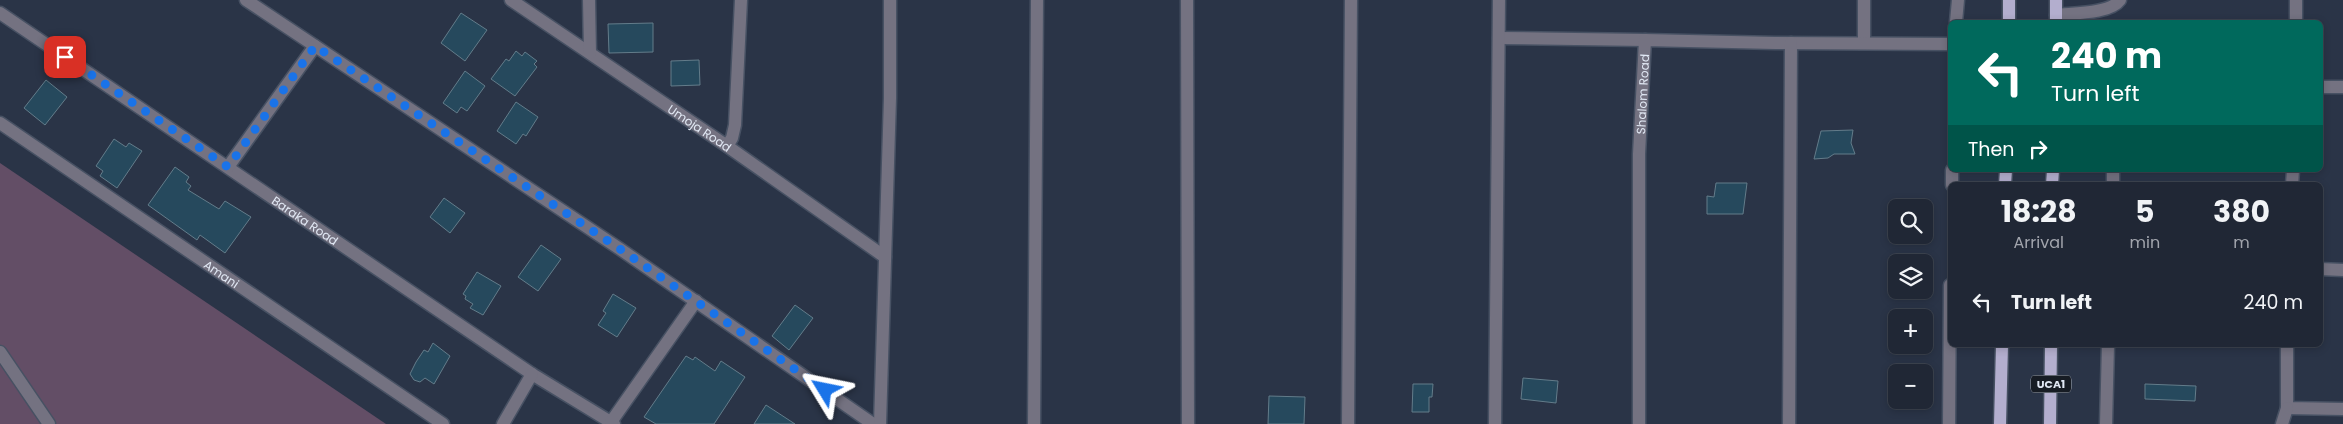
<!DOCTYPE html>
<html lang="en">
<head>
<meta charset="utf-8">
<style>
  body { margin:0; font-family:Poppins,sans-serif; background:#2d3341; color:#f1f3f6; height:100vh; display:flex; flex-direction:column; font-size:19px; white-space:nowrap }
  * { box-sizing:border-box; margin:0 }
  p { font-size:16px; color:#a2a5ad }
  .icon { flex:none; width:28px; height:28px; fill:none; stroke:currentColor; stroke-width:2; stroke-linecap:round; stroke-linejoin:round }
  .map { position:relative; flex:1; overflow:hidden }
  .side { position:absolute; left:1948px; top:182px; width:375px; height:165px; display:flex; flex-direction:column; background:#202735; border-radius:8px; box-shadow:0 2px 8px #0003,0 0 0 1px #3d4450 }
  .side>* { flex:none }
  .top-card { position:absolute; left:1948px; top:20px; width:375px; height:152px; border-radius:8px; box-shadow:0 2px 8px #0003,0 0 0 1px #3d4450; background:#00695c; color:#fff; overflow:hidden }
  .buttons { position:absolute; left:1888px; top:199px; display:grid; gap:10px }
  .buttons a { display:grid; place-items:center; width:45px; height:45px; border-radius:8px; background:#202735; box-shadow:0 2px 8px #0003,0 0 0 1px #3d4450; font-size:25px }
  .pin { position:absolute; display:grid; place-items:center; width:42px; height:42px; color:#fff; margin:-21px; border-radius:10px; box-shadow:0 2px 8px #0006 }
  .me { position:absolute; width:55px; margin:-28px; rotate:305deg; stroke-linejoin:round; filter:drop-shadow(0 0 4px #0008) }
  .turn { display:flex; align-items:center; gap:18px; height:105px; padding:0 20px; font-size:22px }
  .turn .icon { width:65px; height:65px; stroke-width:2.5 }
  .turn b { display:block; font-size:35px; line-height:42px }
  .then { display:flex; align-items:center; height:48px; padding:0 20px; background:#0003; gap:10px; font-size:19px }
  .eta { display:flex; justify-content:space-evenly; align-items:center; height:85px; text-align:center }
  .eta b { font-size:30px; font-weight:700; line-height:35px }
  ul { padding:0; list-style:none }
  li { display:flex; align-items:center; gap:15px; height:70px; padding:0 20px }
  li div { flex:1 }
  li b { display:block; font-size:19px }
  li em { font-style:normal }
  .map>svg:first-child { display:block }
</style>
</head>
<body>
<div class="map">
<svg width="2343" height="424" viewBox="0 0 2343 424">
  <rect width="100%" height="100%" fill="#2a3447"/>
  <polygon fill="#634e66" points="0,163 386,424 0,424"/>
  <g fill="#26495d" stroke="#637c8a">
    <polygon points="461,13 487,30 465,61 441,43"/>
    <polygon points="653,23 653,52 609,53 608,24"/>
    <polygon points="516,51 522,56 525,52 537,61 534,64 537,67 515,96 491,79 506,59 509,61"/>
    <polygon points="699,60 700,85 671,86 671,61"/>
    <polygon points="465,71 485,86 467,111 461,107 457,113 443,103"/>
    <polygon points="46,80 67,97 45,125 24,108"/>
    <polygon points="516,102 538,117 526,136 523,134 516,144 497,131"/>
    <polygon points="1853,130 1851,143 1855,154 1834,154 1828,158 1814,159 1821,131"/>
    <polygon points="114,139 126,147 129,143 142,151 117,188 100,176 103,171 96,166"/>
    <polygon points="175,167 189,177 186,182 191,186 188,190 219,209 225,201 251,217 225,253 200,235 197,240 148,205"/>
    <polygon points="1716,183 1747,183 1743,214 1707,214 1707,196 1714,197"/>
    <polygon points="444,198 465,213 450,233 430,217"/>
    <polygon points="541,245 561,259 538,291 518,277"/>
    <polygon points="477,272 501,286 483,315 470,308 473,304 465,299 466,296 463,294"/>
    <polygon points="613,294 636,308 617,337 598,325 606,313 603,311"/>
    <polygon points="795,305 813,318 789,350 772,336"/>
    <polygon points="433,343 450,356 434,384 425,378 420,382 414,380 410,374 416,362 424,350 428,352"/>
    <polygon points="686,356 693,360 695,357 715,371 721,361 745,377 714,424 656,424 644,417"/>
    <polygon points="1523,378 1558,381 1556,403 1521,399"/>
    <polygon points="1413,384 1433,384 1432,397 1429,397 1429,412 1412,412"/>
    <polygon points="2145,384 2196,386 2195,401 2145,399"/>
    <polygon points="1269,396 1305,397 1304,424 1268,424"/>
    <polygon points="766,405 795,424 754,424"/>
  </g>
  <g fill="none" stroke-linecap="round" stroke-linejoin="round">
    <defs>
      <g id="minor">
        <polyline points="246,0 620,249 873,424"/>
        <path id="s1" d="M511,0L727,146L885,257"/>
        <polyline points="589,0 590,53"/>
        <polyline points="1187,0 1188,424"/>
        <polyline points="1864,0 1864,43"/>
        <polyline points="2296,0 2296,22"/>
        <path id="s2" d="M0,13L532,374L614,424"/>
        <path d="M2056,15C2073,13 2110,14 2120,0"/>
        <polyline points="1956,22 1958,0"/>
        <polyline points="1499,38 1645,40"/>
        <polyline points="2320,87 2343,87"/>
        <path id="s3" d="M0,123L443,424"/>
        <polyline points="727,146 732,138 735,125 741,0"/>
        <polyline points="228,167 315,46"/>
        <polyline points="1952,185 1952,170"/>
        <polyline points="2113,185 2113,170"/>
        <polyline points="2292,185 2293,170"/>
        <polyline points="2320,269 2343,270"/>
        <polyline points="2287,345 2287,408 2343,409"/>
        <polyline points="0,352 49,424"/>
        <polyline points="611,422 696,301"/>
        <polyline points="503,424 532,374"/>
        <polyline points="880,424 890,98 890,0"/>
        <polyline points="1034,424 1037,0"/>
        <polyline points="1348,424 1351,0"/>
        <polyline points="1495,424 1499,0"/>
        <path id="s4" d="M1639,424V154L1645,40L1775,43L1950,44"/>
        <polyline points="1789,424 1791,43"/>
        <polyline points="1949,424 1950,285"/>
        <polyline points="2106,424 2108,345"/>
        <polyline points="2282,424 2287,408"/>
      </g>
      <g id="major">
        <polyline points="2009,22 2009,0"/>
        <polyline points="2056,22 2056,0"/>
        <polyline points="2005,185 2006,170"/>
        <polyline points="2052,185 2053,170"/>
        <polyline points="2000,424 2002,345"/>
        <polyline points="2050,424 2051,345"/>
      </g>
    </defs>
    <use href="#minor" stroke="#475163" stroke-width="15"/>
    <use href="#major" stroke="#475163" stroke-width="15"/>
    <use href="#minor" stroke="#747281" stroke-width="12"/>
    <use href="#major" stroke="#b3aece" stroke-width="12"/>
  </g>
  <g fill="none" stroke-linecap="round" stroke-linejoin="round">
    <polyline stroke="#1a73e8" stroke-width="9" stroke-dasharray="0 16.2" points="65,57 228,167 315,46 620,249 825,390"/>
  </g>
  <g text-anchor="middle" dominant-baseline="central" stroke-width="5" stroke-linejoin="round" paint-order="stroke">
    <rect fill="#171c24" stroke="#a4abb6" stroke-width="1" x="2031" y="375.5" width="40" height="17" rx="4"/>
    <g font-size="11" font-weight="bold" fill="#e1e8f4">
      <text x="2051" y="384">UCA1</text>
    </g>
    <g font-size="12" fill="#e1e8f4" stroke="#171c24">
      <text stroke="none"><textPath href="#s4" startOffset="330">Shalom Road</textPath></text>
      <text stroke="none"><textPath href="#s1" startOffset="228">Umoja Road</textPath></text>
      <text stroke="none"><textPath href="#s2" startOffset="369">Baraka Road</textPath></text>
      <text stroke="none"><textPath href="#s3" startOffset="268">Amani</textPath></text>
    </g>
  </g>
</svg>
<div class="buttons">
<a><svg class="icon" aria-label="search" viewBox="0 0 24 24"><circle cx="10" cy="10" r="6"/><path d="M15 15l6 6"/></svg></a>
<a><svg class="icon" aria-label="layers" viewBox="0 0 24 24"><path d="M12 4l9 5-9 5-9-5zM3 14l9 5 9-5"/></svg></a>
<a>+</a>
<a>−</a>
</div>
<div class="pin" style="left:65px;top:57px;background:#d93025"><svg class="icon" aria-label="arrive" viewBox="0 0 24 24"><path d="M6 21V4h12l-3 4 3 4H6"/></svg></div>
<svg class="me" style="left:825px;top:390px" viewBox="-20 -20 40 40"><path d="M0-17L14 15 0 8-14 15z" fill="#1a73e8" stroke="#fff" stroke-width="4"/></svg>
<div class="top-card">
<div class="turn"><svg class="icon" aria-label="left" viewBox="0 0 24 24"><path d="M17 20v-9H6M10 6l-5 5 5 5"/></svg><div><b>240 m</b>Turn left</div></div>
<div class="then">Then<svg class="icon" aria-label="right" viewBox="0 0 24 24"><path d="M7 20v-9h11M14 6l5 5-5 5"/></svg></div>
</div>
<section class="side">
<div class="eta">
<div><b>18:28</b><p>Arrival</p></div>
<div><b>5</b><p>min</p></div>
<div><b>380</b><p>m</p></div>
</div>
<ul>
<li><svg class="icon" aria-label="left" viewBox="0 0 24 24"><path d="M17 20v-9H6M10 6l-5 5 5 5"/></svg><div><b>Turn left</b></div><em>240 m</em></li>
</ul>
</section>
</div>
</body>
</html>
